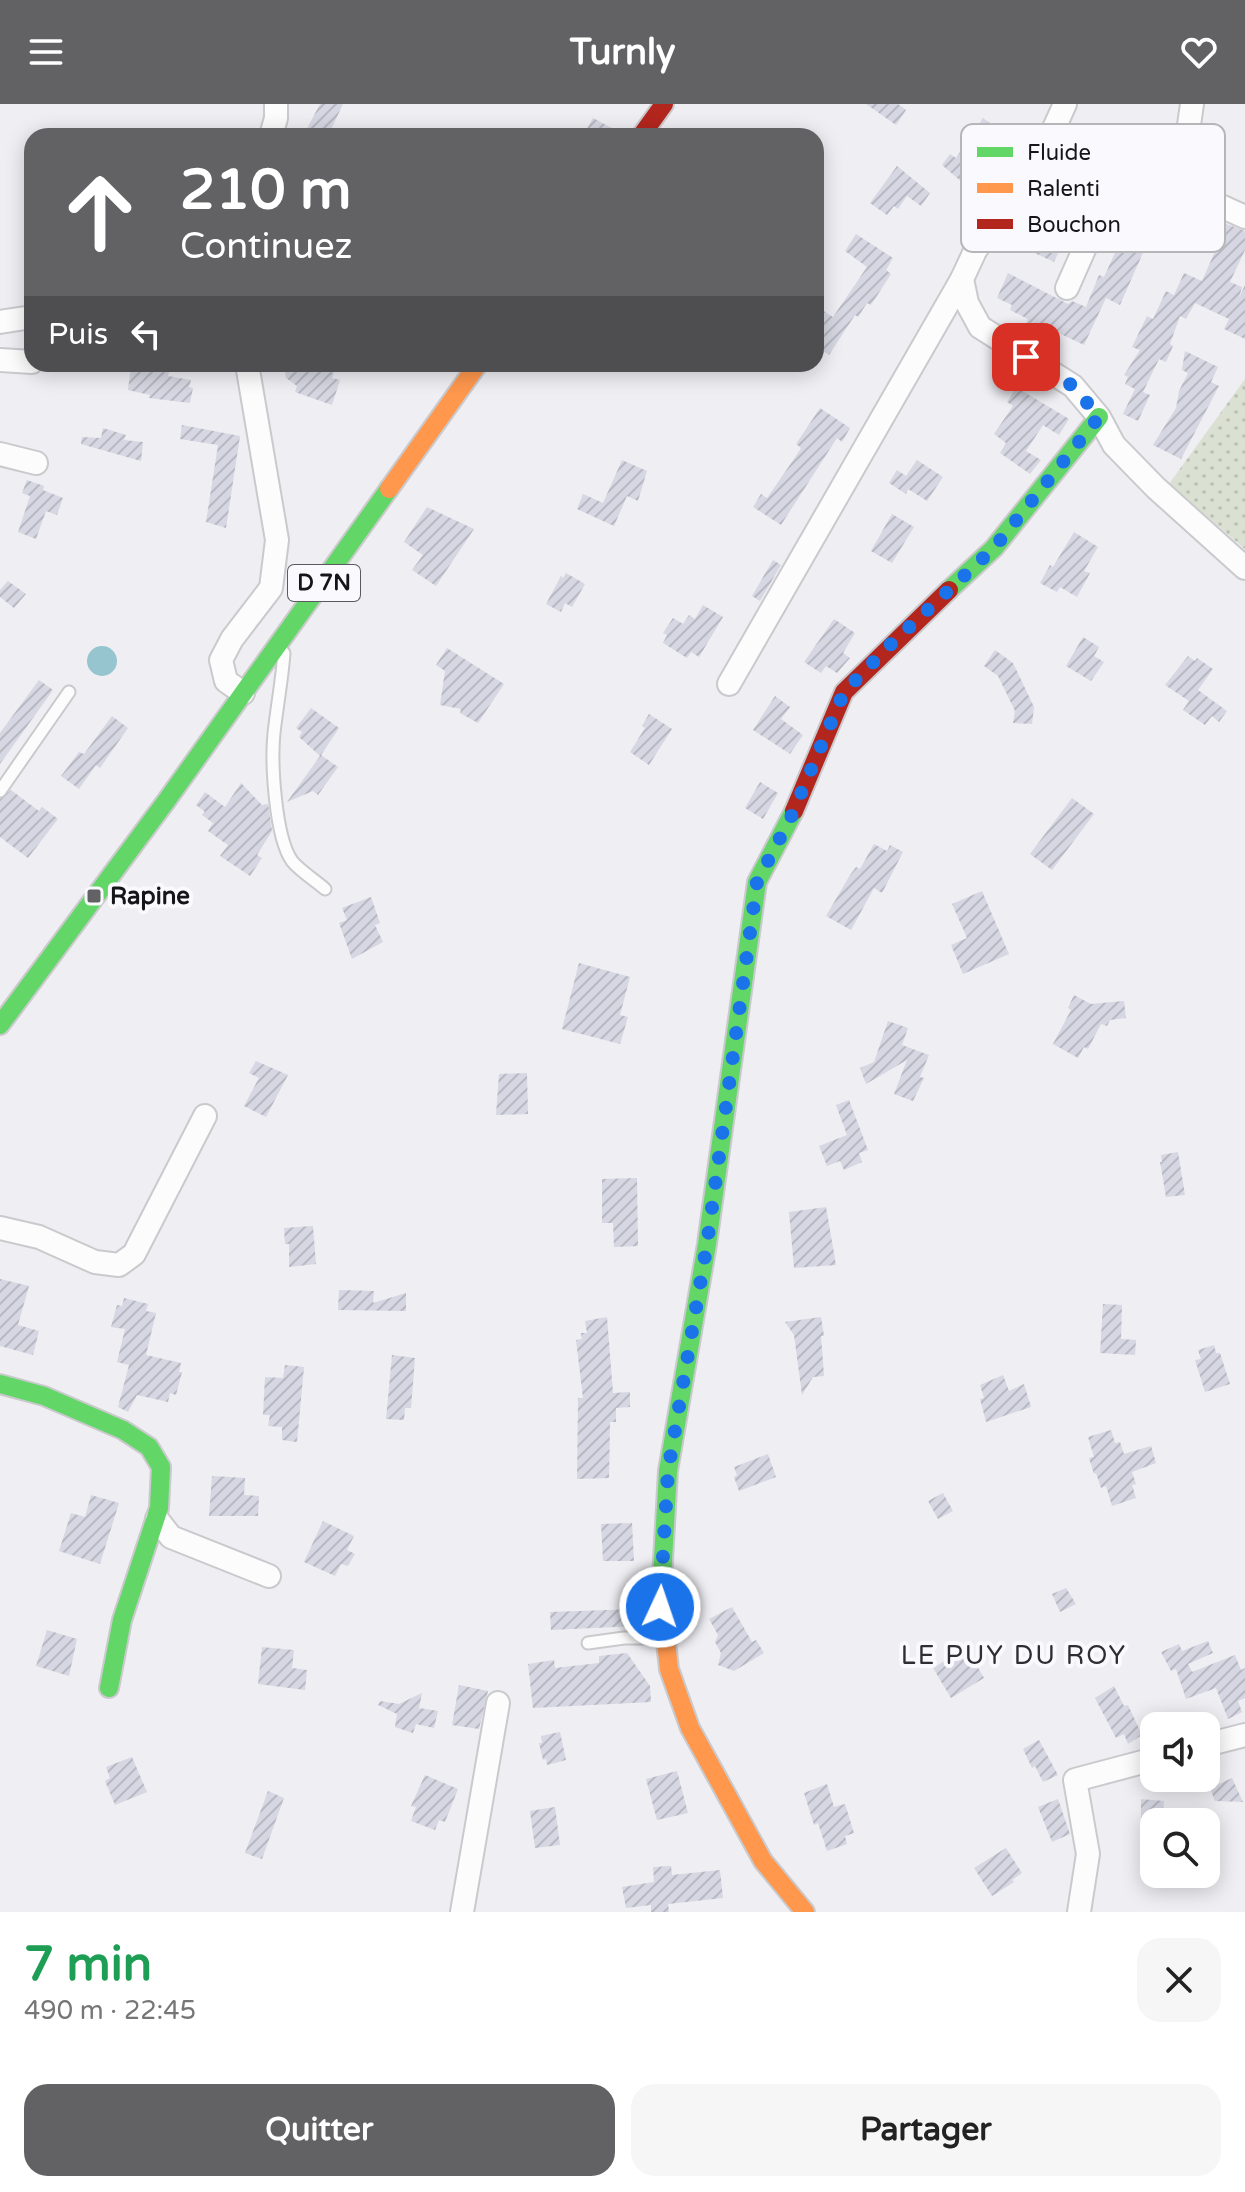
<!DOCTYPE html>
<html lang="fr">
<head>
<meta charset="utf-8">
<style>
  body { margin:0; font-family:"Varela Round",sans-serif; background:#f6f6f6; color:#222; height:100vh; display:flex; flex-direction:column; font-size:30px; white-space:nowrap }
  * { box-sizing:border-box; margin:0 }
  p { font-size:26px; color:#767676 }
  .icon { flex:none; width:44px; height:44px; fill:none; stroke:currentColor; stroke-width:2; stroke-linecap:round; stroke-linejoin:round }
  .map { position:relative; height:1808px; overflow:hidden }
  .details { display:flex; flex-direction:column; background:#fff; flex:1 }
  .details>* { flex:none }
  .hud { position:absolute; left:24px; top:24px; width:800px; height:244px; border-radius:24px; box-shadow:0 4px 20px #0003; background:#626265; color:#fff; overflow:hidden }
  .controls { position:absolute; left:1140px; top:1608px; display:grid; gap:16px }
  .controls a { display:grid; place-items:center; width:80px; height:80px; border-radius:16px; background:#fff; box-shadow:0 4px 20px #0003; font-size:40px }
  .pin { position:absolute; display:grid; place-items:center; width:68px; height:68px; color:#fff; margin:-34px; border-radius:16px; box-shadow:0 4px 12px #0006 }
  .me { position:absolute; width:88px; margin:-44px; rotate:3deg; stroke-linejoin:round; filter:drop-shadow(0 0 6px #0008) }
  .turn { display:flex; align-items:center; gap:28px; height:168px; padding:0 24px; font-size:36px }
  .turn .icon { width:104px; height:104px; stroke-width:2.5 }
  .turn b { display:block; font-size:56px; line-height:68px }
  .then { display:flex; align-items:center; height:76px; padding:0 24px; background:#0003; gap:16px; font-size:30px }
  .round { display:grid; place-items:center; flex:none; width:84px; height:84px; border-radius:24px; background:#f6f6f6 }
  .head { display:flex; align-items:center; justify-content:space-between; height:136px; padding:0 24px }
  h1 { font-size:48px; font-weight:700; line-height:60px; color:#1e9e55 }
  .cta { display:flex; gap:16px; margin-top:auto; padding:16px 24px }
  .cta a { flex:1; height:92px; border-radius:24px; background:#626265; color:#fff; font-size:32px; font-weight:700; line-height:92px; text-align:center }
  .cta a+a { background:#f6f6f6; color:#222 }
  header { display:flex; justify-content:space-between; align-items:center; height:104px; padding:0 24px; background:#626265; color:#fff; font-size:36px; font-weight:700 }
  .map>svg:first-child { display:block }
</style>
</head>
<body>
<header><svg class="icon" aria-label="menu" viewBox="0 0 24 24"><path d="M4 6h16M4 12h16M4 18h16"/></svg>Turnly<svg class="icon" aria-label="heart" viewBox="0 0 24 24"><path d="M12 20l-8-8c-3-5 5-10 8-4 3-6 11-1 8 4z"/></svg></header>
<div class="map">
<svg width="1245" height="1808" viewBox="0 0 1245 1808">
  <defs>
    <pattern id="grass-dots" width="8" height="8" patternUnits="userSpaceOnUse" patternTransform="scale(2)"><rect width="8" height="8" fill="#dbe1d2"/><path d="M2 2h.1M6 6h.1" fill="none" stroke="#bbc0b4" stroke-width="1.8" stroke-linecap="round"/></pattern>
    <pattern id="building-hatch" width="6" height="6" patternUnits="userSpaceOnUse" patternTransform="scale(2)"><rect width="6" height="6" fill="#d6d7e2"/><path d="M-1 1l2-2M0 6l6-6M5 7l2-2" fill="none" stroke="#b7b8c1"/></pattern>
  </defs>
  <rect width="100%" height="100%" fill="#eeeef3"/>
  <polygon fill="url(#grass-dots)" points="1245,275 1245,445 1169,380"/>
  <circle fill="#96c4cf" cx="102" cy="557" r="15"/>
  <g fill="url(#building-hatch)">
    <polygon points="320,0 343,0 328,32 303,32"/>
    <polygon points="866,0 898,0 906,6 896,21"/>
    <polygon points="593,14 621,29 621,32 583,32"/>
    <polygon points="983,14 1006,31 1000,39 1007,44 1001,52 1004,54 982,82 969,72 963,79 942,61 950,50 956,54"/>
    <polygon points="1100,28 1126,39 1108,75 1099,73 1067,146 1061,143 1054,158 1028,146 1036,130 1030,127 1044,98 1054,103 1088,38 1094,41"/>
    <polygon points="897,62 930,89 921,102 907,92 898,105 894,102 887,111 870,99"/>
    <polygon points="1216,116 1245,127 1245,146 1230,178 1242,183 1239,194 1245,181 1245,235 1224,225 1229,215 1195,199 1186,215 1180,212 1170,240 1173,242 1166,258 1159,255 1143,288 1150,291 1138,317 1123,310 1135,285 1125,280 1128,273 1124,271 1140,246 1132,243 1147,212 1153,215 1166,187 1174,191 1184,169 1202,177 1220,136 1209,131"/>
    <polygon points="1129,118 1153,126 1120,201 1106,194 1084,241 1048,224 1045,230 1026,220 1028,215 1010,206 1012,201 997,194 1008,169 1068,200 1072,197 1086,203 1099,171 1104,173"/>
    <polygon points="856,130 893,154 886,166 891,170 871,201 867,199 858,213 855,211 829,251 816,242 816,202 833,213 867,163 845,147"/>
    <polygon points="1185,247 1218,263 1211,278 1219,282 1181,355 1153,341 1176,304 1179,287 1188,269 1182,266"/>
    <polygon points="298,260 327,260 325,266 334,269 332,274 340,276 332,301 295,288 297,282 286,274 285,268 289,263"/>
    <polygon points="131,261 170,264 168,272 191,276 189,283 193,284 190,299 149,294 150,291 128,286"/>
    <polygon points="1016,283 1069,315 1059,331 1043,321 1026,347 1041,356 1030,370 1000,349 1006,339 994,330 1013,302 1007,298"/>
    <polygon points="820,304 850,324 842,338 837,334 781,421 753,403 761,390 767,394 794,355 801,344 796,340"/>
    <polygon points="182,321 240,332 226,424 206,418 218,341 180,335"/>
    <polygon points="103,324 126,331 124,336 143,338 141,357 81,340 82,333 101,334"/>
    <polygon points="622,356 647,367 638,397 627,392 614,422 577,405 583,390 603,399"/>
    <polygon points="917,356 943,373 927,397 908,385 906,390 889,379 897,366 906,372"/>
    <polygon points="27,376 44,382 43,386 63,394 57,411 46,407 36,435 18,428 30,392 22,389"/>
    <polygon points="427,403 474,425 436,482 412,466 423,451 404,438"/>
    <polygon points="892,410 914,423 892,459 871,447"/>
    <polygon points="1074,428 1098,443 1084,467 1090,469 1077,493 1060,483 1057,488 1040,479 1050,461 1053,463"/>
    <polygon points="773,456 781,461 760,497 752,492"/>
    <polygon points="566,469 585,480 572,503 565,499 561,508 546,500 561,472 563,474"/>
    <polygon points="8,477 26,490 14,504 0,493 0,486"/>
    <polygon points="703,501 723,513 699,553 691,548 687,554 663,539 667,531 663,529 673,514 683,520 689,511 695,515"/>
    <polygon points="834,515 855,529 843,549 850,554 837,569 826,562 821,569 804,558"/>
    <polygon points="1083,533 1099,543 1094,552 1104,558 1091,577 1066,562"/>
    <polygon points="447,544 504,580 478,619 460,609 461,605 440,601 445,567 436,561"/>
    <polygon points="995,546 1013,559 1034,603 1032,620 1013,619 1015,607 998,572 984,562"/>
    <polygon points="1188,552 1195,557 1197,554 1213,565 1198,586 1227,607 1219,618 1212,612 1205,621 1183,606 1189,597 1165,581"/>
    <polygon points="39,576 53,586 0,660 0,629"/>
    <polygon points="775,592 790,603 781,615 803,631 790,650 753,626"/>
    <polygon points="311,604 339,624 321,651 338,663 318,691 313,687 287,698 320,652 299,633 302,628 296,624"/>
    <polygon points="649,610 672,625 649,661 630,648 645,624 642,622"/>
    <polygon points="112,612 128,624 100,664 96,661 79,685 61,672 79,648 84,650"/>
    <polygon points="760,678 778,689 763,715 745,704"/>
    <polygon points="241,679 262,701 268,700 272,727 257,751 262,754 250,772 220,752 228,741 208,727 213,719 202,711 205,708 196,701 205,688 225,703"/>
    <polygon points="11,686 39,707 42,703 58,715 28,754 0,733 0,695"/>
    <polygon points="1072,694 1094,710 1052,766 1030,750"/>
    <polygon points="874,740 887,747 890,741 903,748 882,789 874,784 851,826 826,812 850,771 856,763 860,765"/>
    <polygon points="982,787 1009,850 963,870 951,841 967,834 952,800"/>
    <polygon points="371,793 380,819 375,821 383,838 352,855 339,819 347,816 342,804"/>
    <polygon points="579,859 630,873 620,911 628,913 620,940 562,925"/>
    <polygon points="1074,891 1091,900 1124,897 1126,914 1110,916 1107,922 1101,920 1088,945 1084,943 1078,954 1053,940 1071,906 1068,904"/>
    <polygon points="888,917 908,924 902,941 929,951 920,973 924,974 913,997 894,990 907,956 866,980 860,964 874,958"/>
    <polygon points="256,957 288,971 266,1013 244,1002 259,974 249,969"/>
    <polygon points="527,969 528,1010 496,1011 499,970"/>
    <polygon points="849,996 868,1046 859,1049 862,1058 844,1066 840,1057 827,1062 819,1042 847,1031 836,1001"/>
    <polygon points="1178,1048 1185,1091 1166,1093 1160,1058 1162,1058 1161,1051"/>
    <polygon points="637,1074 638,1142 614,1143 613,1119 602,1119 602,1075"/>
    <polygon points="826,1103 836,1161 794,1164 789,1108"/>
    <polygon points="313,1122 316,1160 289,1163 289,1140 285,1140 284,1124"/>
    <polygon points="0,1175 29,1182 18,1221 39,1227 33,1251 0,1242"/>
    <polygon points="339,1186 374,1187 373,1199 406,1189 406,1207 338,1206"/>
    <polygon points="124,1194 148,1200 146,1207 156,1209 146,1251 181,1259 179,1268 182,1268 176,1291 170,1289 168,1298 137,1291 128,1308 118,1303 129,1261 117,1258 125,1225 111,1223 117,1201 122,1202"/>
    <polygon points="1103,1200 1122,1201 1121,1235 1136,1236 1135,1251 1100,1249"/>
    <polygon points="607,1213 613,1289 630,1288 630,1303 616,1304 616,1318 610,1318 609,1374 577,1375 578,1294 583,1294 576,1236 582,1235 581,1229 587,1229 585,1217"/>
    <polygon points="821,1213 824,1232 821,1232 824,1272 813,1273 802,1291 794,1231 785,1218"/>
    <polygon points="1214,1241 1216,1249 1220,1249 1230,1280 1205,1288 1195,1256 1201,1255 1198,1246"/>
    <polygon points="392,1251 415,1254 411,1304 405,1304 404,1316 386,1315"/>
    <polygon points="285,1261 304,1263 297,1338 282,1336 282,1323 268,1322 270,1311 263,1311 265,1273 283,1274"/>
    <polygon points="1003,1271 1009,1287 1024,1280 1031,1303 986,1318 980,1295 984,1294 980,1281"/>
    <polygon points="1111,1326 1115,1339 1120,1338 1124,1350 1151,1342 1156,1359 1132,1368 1136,1380 1132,1381 1136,1394 1112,1402 1106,1382 1101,1384 1096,1369 1094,1370 1089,1354 1094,1353 1088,1333"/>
    <polygon points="768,1350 776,1373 739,1387 734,1373 737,1371 734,1363"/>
    <polygon points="212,1372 245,1374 244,1391 259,1392 258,1412 209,1412"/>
    <polygon points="943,1389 953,1407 938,1415 928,1397"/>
    <polygon points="91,1391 119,1399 100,1460 59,1447 71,1409 85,1413"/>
    <polygon points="323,1417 354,1432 347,1446 355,1450 348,1462 341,1460 335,1472 304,1458"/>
    <polygon points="632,1419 634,1457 603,1457 601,1420"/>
    <polygon points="1066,1484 1076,1500 1060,1508 1052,1490"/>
    <polygon points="732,1503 752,1538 756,1536 764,1549 734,1567 718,1561 721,1549 715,1538 718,1531 709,1515"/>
    <polygon points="637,1505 637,1522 551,1526 550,1508"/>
    <polygon points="47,1526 77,1535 69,1572 36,1562"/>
    <polygon points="1208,1537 1213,1549 1188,1560 1192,1568 1235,1551 1241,1566 1245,1564 1245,1594 1238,1597 1242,1608 1228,1615 1216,1584 1186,1595 1176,1565 1171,1567 1161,1548 1179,1540 1182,1547"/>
    <polygon points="262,1543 294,1546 292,1564 307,1566 305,1586 258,1580"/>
    <polygon points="966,1543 984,1574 951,1594 933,1564"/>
    <polygon points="627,1549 650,1582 651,1598 533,1604 528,1560 554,1556 555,1564 599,1559 599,1552"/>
    <polygon points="459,1581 488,1587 479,1625 452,1621"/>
    <polygon points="1114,1582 1124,1602 1128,1601 1142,1631 1128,1640 1124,1630 1116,1634 1095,1594"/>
    <polygon points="422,1589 419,1604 438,1607 434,1624 416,1620 413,1629 395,1623 397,1610 378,1601 380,1597 399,1600"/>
    <polygon points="560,1628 566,1656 547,1661 546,1655 543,1656 539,1639 542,1639 541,1632"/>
    <polygon points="1039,1636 1058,1671 1043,1678 1035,1662 1032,1664 1023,1645"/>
    <polygon points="132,1653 147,1688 115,1701 105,1677 110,1674 106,1663"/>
    <polygon points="677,1667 688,1709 657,1716 646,1675"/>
    <polygon points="425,1671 458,1685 445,1718 439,1716 435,1726 411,1717 416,1703 411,1702"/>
    <polygon points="1232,1674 1243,1698 1215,1697 1210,1684"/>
    <polygon points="827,1680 834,1703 845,1700 854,1729 845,1732 847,1740 827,1747 818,1719 814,1721 804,1689"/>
    <polygon points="268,1687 284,1694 262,1755 245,1749"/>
    <polygon points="1058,1695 1070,1730 1052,1738 1038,1703"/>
    <polygon points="1141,1695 1164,1697 1162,1718 1141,1718"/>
    <polygon points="555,1703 560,1741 535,1744 530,1707"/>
    <polygon points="1006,1744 1022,1769 1012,1776 1014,1778 992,1792 974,1764"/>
    <polygon points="671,1762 672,1771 720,1766 723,1794 668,1800 669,1808 651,1808 651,1801 626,1804 622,1783 654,1778 653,1763"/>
  </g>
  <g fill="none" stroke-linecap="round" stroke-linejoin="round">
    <defs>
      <g id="lane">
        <path d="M284,549C282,576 277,602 274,629C271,658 275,733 292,757C300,767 315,776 325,785"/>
        <polyline points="0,687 69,588"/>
        <polyline points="588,1539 624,1534 664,1534"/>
      </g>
      <g id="street">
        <polyline points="1065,0 1050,33 975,147 962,175 967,199 980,223 1073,282 1099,313 1114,341 1156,384 1245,464"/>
        <polyline points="271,32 276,14 276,0"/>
        <polyline points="1157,73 1245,113"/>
        <polyline points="1067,184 1109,89 1173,68 1189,21 1192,0"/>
        <polyline points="0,218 32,213"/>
        <polyline points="0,256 32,258"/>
        <polyline points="0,350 36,359"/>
        <polyline points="729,580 962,175"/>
        <polyline points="243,589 226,577 221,556 232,535 271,484 277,436 247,260"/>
        <polyline points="0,1124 39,1133 95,1158 119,1161 134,1150 205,1012"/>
        <polyline points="157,1415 171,1433 269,1472"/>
        <polyline points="1206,1641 1245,1631"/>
        <polyline points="462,1808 498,1599"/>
        <polyline points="1079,1808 1088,1750 1075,1676 1154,1655"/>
      </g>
      <g id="fast">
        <polyline points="949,486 994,444 1099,313"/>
        <polyline points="0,921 167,696 389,385"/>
        <polyline points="0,1280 44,1292 123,1326 149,1343 161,1363 159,1404 122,1516 109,1584"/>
        <polyline points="661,1492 668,1367 707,1140 757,778 794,707"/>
      </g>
      <g id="slow">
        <polyline points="389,385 478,260"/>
        <polyline points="661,1492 669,1565 690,1624 763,1757 805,1808"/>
      </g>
      <g id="jam">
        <polyline points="641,32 664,0"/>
        <polyline points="794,707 844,588 949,486"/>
      </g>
    </defs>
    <use href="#lane" stroke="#cacacd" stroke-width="15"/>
    <use href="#street" stroke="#cacacd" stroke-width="26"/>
    <use href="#fast" stroke="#cacacd" stroke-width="22"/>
    <use href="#slow" stroke="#cacacd" stroke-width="22"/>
    <use href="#jam" stroke="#cacacd" stroke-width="22"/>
    <use href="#lane" stroke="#fcfcfd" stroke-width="11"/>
    <use href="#street" stroke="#fcfcfd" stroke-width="22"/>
    <use href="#fast" stroke="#63d668" stroke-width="18"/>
    <use href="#slow" stroke="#ff974d" stroke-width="18"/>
    <use href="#jam" stroke="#b3261e" stroke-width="18"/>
  </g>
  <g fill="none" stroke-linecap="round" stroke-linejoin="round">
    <polyline stroke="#1a73e8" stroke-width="14" stroke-dasharray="0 25.2" points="660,1503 668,1367 707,1140 757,778 791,713 844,588 891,540 994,444 1099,313 1073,282 1026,253"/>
  </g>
  <rect fill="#626265" stroke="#fafafe" stroke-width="3" x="86" y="784" width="16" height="16" rx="4"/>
  <g text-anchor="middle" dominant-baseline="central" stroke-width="8" stroke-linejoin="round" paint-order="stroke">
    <rect fill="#fafafe" stroke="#5a5a5e" stroke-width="2" x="288" y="461" width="72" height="36" rx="6"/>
    <g font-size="22" font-weight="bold" fill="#161619">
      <text x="324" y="479">D 7N</text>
    </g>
    <g font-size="24" font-weight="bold" fill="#161619" stroke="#fafafe" text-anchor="start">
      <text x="110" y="792">Rapine</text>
    </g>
    <g font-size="26" letter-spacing="2" fill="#2e2e35" stroke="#fafafe">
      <text x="1014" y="1551">LE PUY DU ROY</text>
    </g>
  </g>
  <rect x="961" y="20" width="264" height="128" rx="12" fill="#fafafe" stroke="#b6b6b9" stroke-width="2"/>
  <rect x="977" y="43" width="36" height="10" fill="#63d668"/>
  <rect x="977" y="79" width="36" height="10" fill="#ff974d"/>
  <rect x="977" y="115" width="36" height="10" fill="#b3261e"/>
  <g font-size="22" fill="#161619">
    <text x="1027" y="56">Fluide</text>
    <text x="1027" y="92">Ralenti</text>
    <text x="1027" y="128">Bouchon</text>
  </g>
</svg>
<div class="controls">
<a><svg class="icon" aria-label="sound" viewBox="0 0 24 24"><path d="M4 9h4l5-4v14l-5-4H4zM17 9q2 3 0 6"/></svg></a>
<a><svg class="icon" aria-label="search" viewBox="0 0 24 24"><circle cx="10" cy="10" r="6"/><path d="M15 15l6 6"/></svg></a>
</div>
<div class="pin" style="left:1026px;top:253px;background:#d93025"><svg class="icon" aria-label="arrive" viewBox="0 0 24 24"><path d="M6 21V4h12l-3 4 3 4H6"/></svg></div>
<svg class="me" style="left:660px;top:1503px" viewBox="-20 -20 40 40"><circle r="17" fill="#1a73e8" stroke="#fff" stroke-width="3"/><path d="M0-11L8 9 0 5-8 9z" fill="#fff"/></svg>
<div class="hud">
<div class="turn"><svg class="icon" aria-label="ahead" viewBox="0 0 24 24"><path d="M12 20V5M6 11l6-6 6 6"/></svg><div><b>210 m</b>Continuez</div></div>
<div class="then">Puis<svg class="icon" aria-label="left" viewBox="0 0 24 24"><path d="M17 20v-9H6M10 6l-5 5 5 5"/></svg></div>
</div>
</div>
<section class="details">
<div class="head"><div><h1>7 min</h1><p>490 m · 22:45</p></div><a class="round"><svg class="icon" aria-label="close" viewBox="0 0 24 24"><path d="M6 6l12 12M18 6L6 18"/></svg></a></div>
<div class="cta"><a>Quitter</a><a>Partager</a></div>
</section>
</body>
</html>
